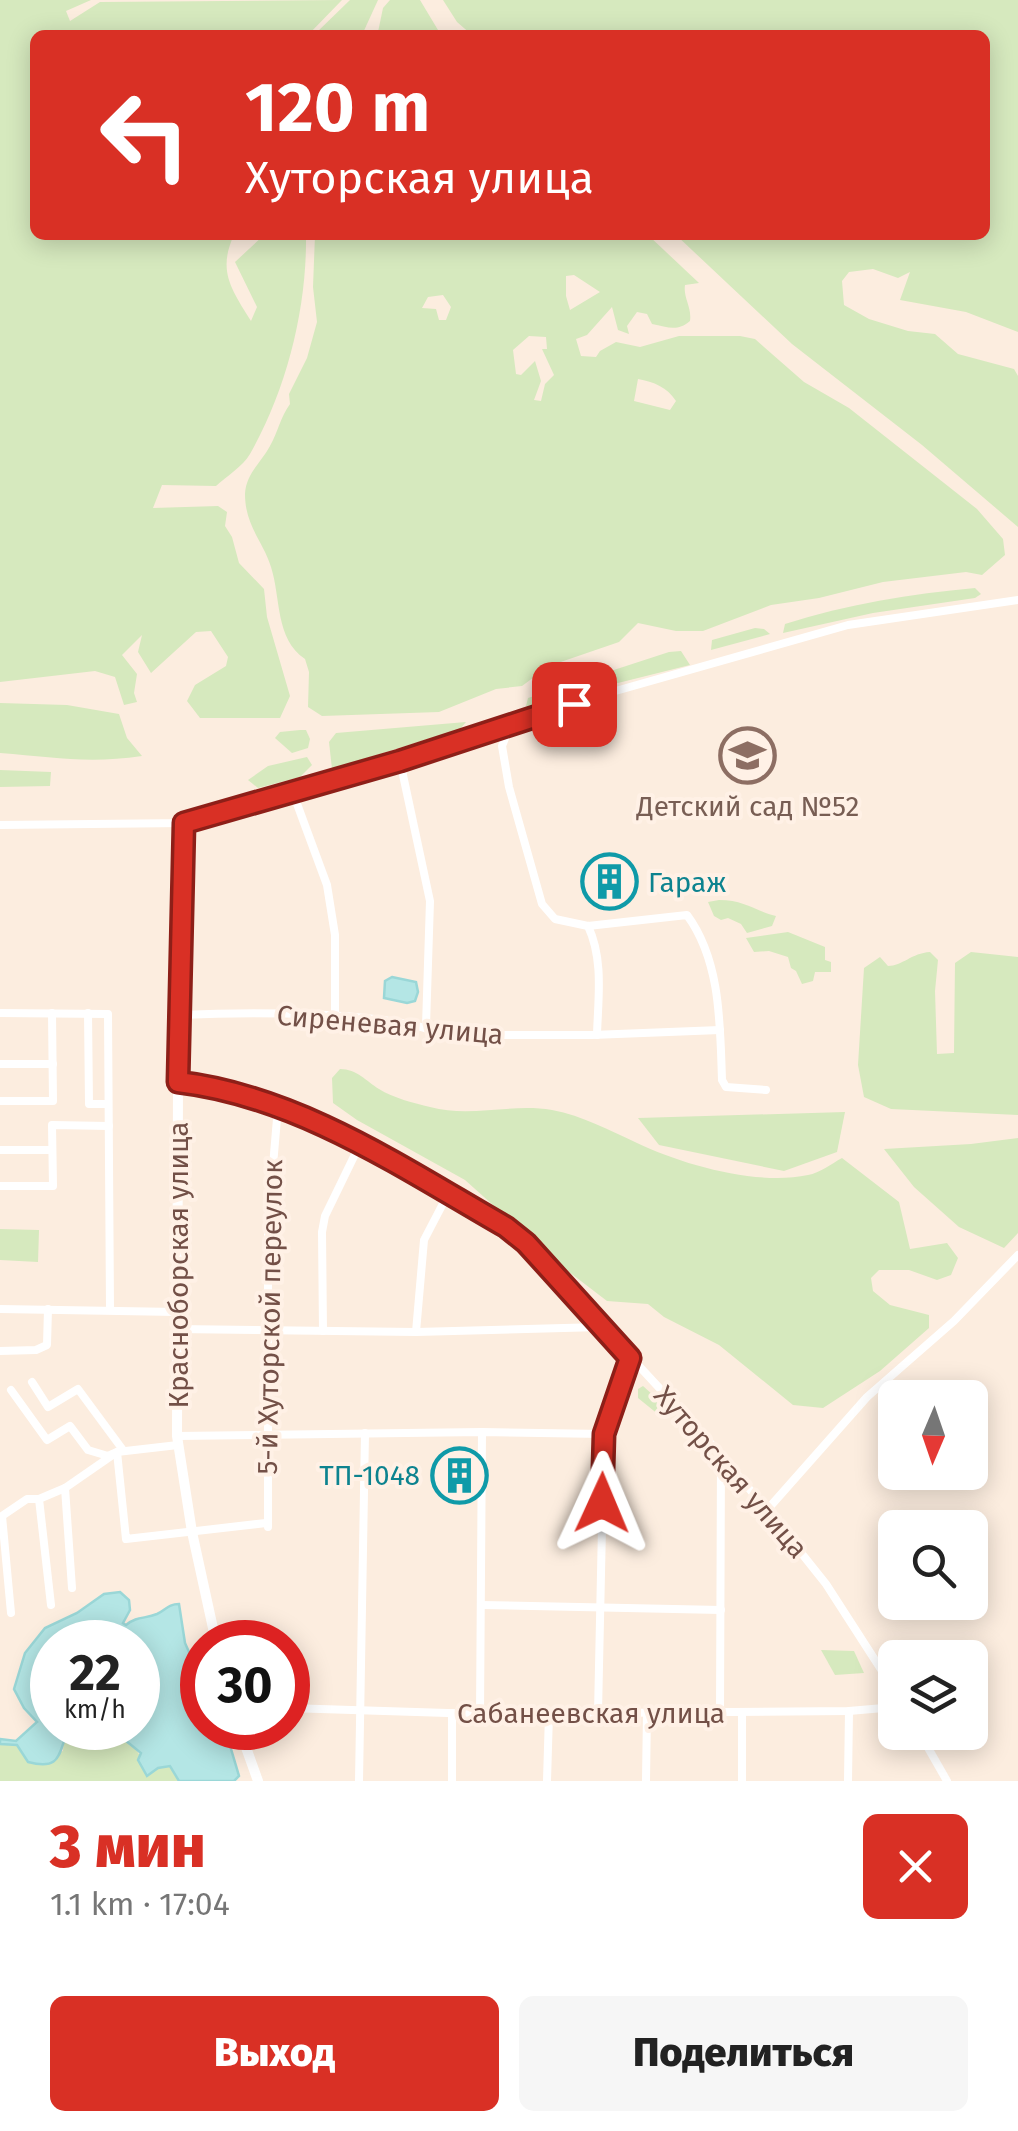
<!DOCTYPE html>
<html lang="ru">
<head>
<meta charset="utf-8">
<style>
  body { margin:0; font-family:"Fira Sans",sans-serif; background:#f6f6f6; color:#222; height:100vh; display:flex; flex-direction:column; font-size:38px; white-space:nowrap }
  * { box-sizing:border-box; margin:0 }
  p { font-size:32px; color:#767676 }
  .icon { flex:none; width:55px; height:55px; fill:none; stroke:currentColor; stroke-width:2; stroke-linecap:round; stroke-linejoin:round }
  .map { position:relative; height:1781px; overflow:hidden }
  .side { display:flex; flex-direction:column; background:#fff; flex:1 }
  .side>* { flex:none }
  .hud { position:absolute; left:30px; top:30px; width:960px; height:210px; border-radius:15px; box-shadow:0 5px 25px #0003; background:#d93025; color:#fff; overflow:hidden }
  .needle { width:65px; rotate:182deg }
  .buttons { position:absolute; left:878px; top:1380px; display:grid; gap:20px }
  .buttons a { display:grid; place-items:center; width:110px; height:110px; border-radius:15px; background:#fff; box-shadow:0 5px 25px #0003; font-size:50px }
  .speed { position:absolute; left:30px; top:1620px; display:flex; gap:20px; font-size:50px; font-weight:700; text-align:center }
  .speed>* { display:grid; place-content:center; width:130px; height:130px; border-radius:50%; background:#fff; box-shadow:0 5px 25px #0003; line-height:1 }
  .speed small { font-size:25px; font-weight:400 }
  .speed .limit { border:15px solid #d22; background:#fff; color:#111 }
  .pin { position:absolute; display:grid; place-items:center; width:85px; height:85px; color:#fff; margin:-42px; border-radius:20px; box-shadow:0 5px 15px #0006 }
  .me { position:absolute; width:110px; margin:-55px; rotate:1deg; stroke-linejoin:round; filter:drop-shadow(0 0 8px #0008) }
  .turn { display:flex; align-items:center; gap:35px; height:210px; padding:0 50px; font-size:45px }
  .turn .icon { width:130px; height:130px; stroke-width:2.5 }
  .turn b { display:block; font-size:70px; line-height:85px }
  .round { display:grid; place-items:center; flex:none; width:105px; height:105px; border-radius:15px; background:#f6f6f6 }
  .headline { display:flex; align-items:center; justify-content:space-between; height:170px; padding:0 50px }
  h1 { font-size:60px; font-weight:800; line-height:75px; color:#d93025 }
  .button { display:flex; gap:20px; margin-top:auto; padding:20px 50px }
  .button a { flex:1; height:115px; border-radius:15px; background:#d93025; color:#fff; font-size:40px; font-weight:800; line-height:115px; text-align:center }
  .button a+a { background:#f6f6f6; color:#222 }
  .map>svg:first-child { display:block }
</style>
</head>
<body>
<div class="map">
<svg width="1018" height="1781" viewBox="0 0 1018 1781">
  <rect width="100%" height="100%" fill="#fceddf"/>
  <g fill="#d6e9be" fill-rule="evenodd">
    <path d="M0,0H91L66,11L70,21L100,2L342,0L308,35H35V235H234C217,271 232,290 251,321L257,307L235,262L264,235H306C307,308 287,389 250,454C243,466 227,476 216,486L162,485L153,508L218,506L227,512L225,526L232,537L239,563L264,589L267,617L290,696L280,718H200L187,701L195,685L226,666L228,657L211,631L196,632L151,673L138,652L142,635L122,655L137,674L134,693L137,702L124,705L115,677L95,671L0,682Z"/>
    <polygon points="350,0 378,0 362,35 314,35"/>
    <polygon points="390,0 420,0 441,35 373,35 374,31 378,32 383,8"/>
    <polygon points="443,0 1018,0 1018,332 966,312 900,300 910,272 898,278 873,269 849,272 842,281 844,305 869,319 908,331 935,334 958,354 1014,369 1018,376 1018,527 922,445 792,344 676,235 985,235 985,35 472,35 457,22"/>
    <path d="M315,235H648L699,283L685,285C683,298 692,307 690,321C677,332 668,327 652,324L647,314L637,312L627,326L629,334L618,330L612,307L587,335L576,339L581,356L596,357L600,351L616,342L640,347L679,336H740L755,339L804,382L849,408L977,509L1003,539L1005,555L982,575L966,572L883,582L819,598L771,605L703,631H676L638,623L619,642L549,666L522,686L496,689L439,712L322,716L308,707L309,672L305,659C275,639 281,598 271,567C263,541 245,526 245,494C246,473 261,463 270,446C278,432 280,418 290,404L289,394L307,358L317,322L313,287ZM574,275L600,292L570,310L566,296V276ZM443,295L451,307L446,320H439L436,309L422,308L428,297ZM529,336L546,337L547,349H542L554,375L545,384L541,401L534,400L541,381L535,361L521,375L516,374L513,350ZM638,379C654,382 667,387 676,401L670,410L634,401Z"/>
    <path d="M975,588L981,594L975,598L873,613L783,633L785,624C847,604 911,594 975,588Z"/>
    <polygon points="755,628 764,629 770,634 711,650 712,640"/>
    <path d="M681,651L690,665L618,683L610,682C588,699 552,703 526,706L528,698L669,652Z"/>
    <path d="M0,703L67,705L119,714L127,738L142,756C88,764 53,757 0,753Z"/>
    <polygon points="466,722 460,729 332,769 329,742 336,733"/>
    <polygon points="300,730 306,730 310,739 308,748 292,753 275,738 280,732"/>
    <polygon points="307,757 312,765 300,777 258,788 248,780 268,766"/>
    <polygon points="0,770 51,772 50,786 0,787"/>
    <path d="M719,900C744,900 753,910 776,916L772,926L747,933L741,924L728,918L721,920L714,916L708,902Z"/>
    <polygon points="788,932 825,947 825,960 831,962 831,972 815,972 813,981 802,984 796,971 791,968 788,957 769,951 754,952 746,938"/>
    <path d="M930,952L938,960L935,991L937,1054L954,1053L955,963L971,952L1018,957V1115L891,1109L864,1097L858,1065L864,968L880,957L888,966C902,966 912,953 930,952Z"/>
    <path d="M340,1069C357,1069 366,1081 379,1089C393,1098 414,1103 430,1107C471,1118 511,1103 552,1110C583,1116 609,1130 637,1143C683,1165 758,1186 808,1175C820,1173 831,1164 842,1158L899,1202L910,1249L947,1243L958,1258L951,1275L937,1280L909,1270H879L871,1278L873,1291L890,1305L929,1315V1328L880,1371L823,1408L793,1405L719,1345L664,1317L648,1304L607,1301L560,1265L465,1180L357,1120L333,1103L332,1078Z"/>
    <polygon points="845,1112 837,1152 784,1171 659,1145 638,1118"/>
    <polygon points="1018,1138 1018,1233 1004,1248 959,1227 914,1187 884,1149 971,1144"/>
    <polygon points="0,1229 39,1230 38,1262 0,1260"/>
    <polygon points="643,1386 663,1404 665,1415 659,1415 638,1398 638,1389"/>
    <polygon points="821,1650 854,1651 864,1673 835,1675"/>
    <path d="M70,1728C114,1728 133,1730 148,1775L158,1768L170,1766L179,1781H0V1744L17,1745L28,1762L63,1751L64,1738Z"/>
  </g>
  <g fill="#b4e6e5" stroke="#9ad7d7" stroke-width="2.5">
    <polygon points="392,977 416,982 418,992 415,1001 407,1003 384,998 385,981"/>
    <path d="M120,1592L129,1600L130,1610L123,1623L126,1625C137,1616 145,1619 157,1614C166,1610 168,1604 179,1604L185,1643L196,1668V1674L183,1679C187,1694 202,1716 202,1728L228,1739L239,1776L234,1781H179L170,1766L158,1768L147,1776L138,1760L141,1753L125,1740L124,1734L99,1728H138V1642H52V1728H70C57,1749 65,1772 28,1762L17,1745L0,1744V1739L16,1741L37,1722L24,1708L14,1689L25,1653L45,1628L77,1613L104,1594Z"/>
  </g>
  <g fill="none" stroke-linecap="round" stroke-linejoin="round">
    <g stroke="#fff" stroke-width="8">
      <path d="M511,723L502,746L509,787L542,904L555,919L588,926L687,915C721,961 720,1025 722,1080L726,1087L766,1090"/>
      <polyline points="400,761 430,901 426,1026"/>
      <polyline points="293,793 327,885 335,935 335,1017"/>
      <polyline points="0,825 184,823 400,761 605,694 848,625 1018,600"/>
      <path d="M588,926C604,960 598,999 597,1035"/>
      <polyline points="0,1013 108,1014 110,1309"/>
      <polyline points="88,1013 89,1104 108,1104"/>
      <path d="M180,1015C240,1012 393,1010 443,1035H592L720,1030"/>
      <polyline points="0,1064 53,1064"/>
      <path d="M178,1081C298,1096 403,1169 506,1227L525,1243L714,1447L767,1510L826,1584L895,1691"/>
      <polyline points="0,1101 53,1101 52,1013"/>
      <polyline points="0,1150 52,1150"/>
      <polyline points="0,1186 53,1186 52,1125 109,1126"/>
      <polyline points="0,1309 177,1312"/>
      <polyline points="176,1329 416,1332 601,1327"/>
      <polyline points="323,1331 322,1232 325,1216 360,1144"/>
      <polyline points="416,1332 424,1240 448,1194"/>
      <polyline points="0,1351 36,1350 47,1345 48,1309"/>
      <polyline points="32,1382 48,1407 78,1389 123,1450"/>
      <polyline points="11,1390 47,1440 70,1426 88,1450 108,1456 117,1452 126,1539 266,1523"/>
      <polyline points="177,1436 482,1432 604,1434"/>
      <polyline points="767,1510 867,1397 954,1321 1018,1255"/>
      <polyline points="268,1527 268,1224 278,1107"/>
      <polyline points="72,1588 65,1488 117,1452 178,1445"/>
      <polyline points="51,1605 39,1499 65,1488"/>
      <polyline points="481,1605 721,1610"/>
      <polyline points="11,1613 2,1516 27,1499 39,1499"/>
      <polyline points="288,1708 480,1714 849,1711 895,1707"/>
      <polyline points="720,1712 721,1457"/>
      <polyline points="742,1712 742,1781"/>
      <polyline points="598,1713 604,1434 630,1359"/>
      <polyline points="480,1714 482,1432"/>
      <polyline points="919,1732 947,1781"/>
      <polyline points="359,1781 365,1433"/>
      <polyline points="452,1781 452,1713"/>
      <polyline points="547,1781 549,1714"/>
      <polyline points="646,1781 647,1712"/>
      <polyline points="848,1781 849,1711"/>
    </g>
    <g stroke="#fff" stroke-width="10">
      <polyline points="184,823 178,1081 177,1436 192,1532 216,1642"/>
      <polyline points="239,1728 258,1781"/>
    </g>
  </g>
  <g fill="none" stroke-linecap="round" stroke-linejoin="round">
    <defs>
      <path id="route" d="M574,704L400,761L184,823L178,1082C298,1096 403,1168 506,1227L526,1243L630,1358L604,1434L602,1503"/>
    </defs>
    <use href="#route" stroke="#8d1f18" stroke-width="25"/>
    <use href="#route" stroke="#d93025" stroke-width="18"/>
  </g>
  <defs>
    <symbol id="school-ring" viewBox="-11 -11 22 22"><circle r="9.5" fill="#fff1e6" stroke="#8d6e63" stroke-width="1.5"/><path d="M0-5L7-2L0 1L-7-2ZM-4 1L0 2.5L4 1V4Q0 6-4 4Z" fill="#8d6e63"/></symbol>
    <symbol id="building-ring" viewBox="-11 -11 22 22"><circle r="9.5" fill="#fff1e6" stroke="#0f9aa8" stroke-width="1.5"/><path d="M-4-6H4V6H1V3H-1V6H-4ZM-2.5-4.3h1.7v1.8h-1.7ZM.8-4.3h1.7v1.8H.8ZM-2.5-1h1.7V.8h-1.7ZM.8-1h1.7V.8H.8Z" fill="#0f9aa8"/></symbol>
  </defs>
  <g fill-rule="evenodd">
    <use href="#school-ring" x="716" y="724" width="63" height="63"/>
    <use href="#building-ring" x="578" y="850" width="63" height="63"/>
    <use href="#building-ring" x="428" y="1444" width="63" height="63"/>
  </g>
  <g text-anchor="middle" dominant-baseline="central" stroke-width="8" stroke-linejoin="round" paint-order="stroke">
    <g font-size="28" fill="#785e54" stroke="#fff1e6">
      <text x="748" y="806">Детский сад №52</text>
    </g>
    <g font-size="28" fill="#0d838f" stroke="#fff1e6" text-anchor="start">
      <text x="648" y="882">Гараж</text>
      <text x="420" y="1475" text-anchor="end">ТП-1048</text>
    </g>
    <g font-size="28" fill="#735047" stroke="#fff1e6">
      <text transform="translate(390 1025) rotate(5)">Сиреневая улица</text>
      <text transform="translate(178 1265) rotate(-90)">Красноборская улица</text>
      <text transform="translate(270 1317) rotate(-89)">5-й Хуторской переулок</text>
      <text transform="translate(731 1472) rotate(49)">Хуторская улица</text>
      <text x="591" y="1713">Сабанеевская улица</text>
    </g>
  </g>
</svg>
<div class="buttons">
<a><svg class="needle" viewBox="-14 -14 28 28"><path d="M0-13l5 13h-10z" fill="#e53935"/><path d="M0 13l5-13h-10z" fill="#767676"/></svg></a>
<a><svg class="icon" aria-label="search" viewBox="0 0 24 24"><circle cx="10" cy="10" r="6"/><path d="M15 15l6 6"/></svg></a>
<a><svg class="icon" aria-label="layers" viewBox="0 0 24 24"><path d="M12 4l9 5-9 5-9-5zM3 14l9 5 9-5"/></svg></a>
</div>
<div class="speed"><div>22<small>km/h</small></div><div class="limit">30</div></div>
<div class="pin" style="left:574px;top:704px;background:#d93025"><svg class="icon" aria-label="arrive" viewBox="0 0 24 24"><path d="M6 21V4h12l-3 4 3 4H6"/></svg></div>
<svg class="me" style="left:602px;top:1503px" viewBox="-20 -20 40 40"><path d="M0-17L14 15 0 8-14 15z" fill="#d93025" stroke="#fff" stroke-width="4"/></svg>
<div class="hud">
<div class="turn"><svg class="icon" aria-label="left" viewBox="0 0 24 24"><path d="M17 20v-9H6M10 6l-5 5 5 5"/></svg><div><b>120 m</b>Хуторская улица</div></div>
</div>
</div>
<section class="side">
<div class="headline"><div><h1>3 мин</h1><p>1.1 km · 17:04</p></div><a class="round" style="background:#d93025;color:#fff"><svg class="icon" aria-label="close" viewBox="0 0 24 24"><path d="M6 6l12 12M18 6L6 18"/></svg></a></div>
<div class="button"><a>Выход</a><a>Поделиться</a></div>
</section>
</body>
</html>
